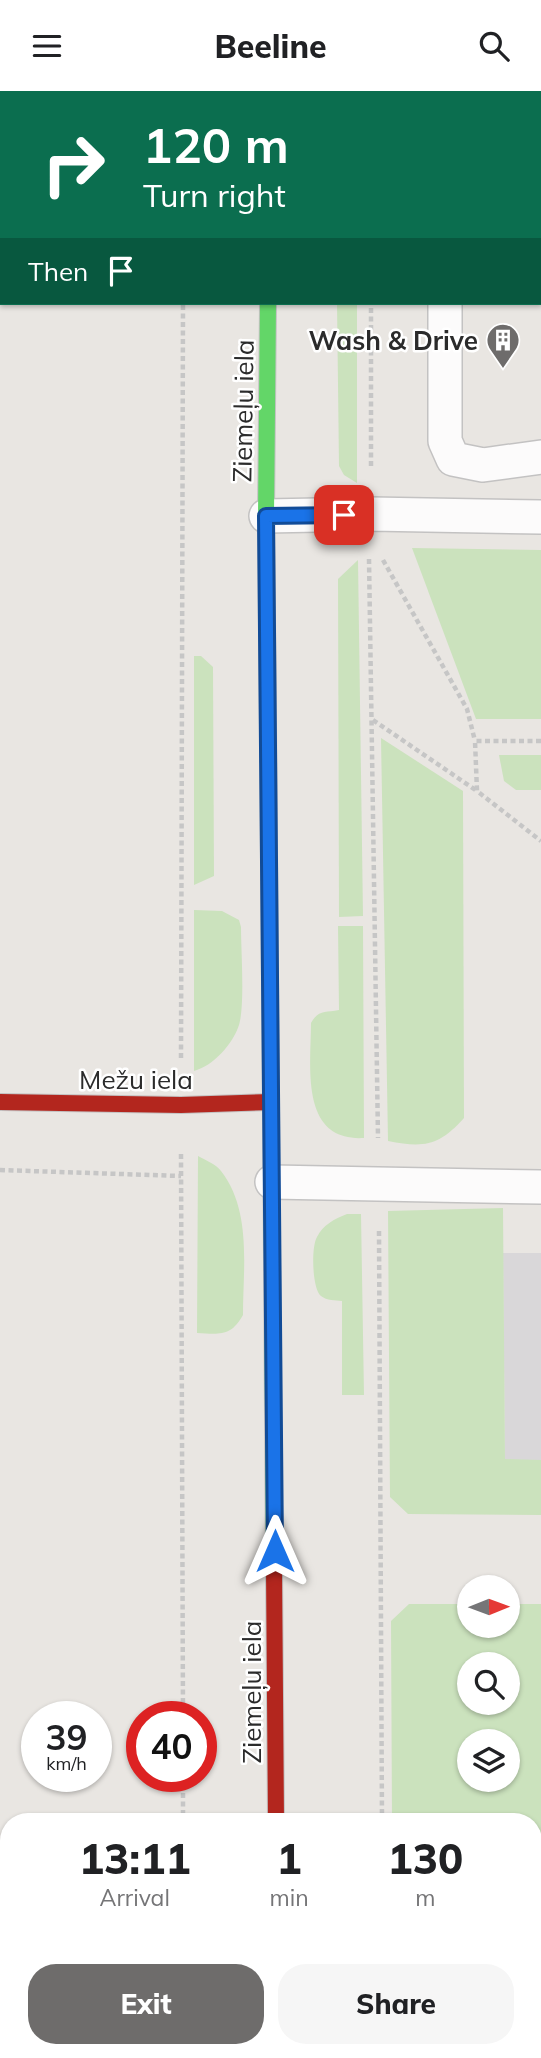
<!DOCTYPE html>
<html lang="en">
<head>
<meta charset="utf-8">
<style>
  body { margin:0; font-family:Mulish,sans-serif; background:#f6f6f6; color:#202124; height:100vh; display:flex; flex-direction:column; font-size:26px; white-space:nowrap }
  * { box-sizing:border-box; margin:0 }
  p { font-size:23px; color:#757577 }
  .icon { flex:none; width:38px; height:38px; fill:none; stroke:currentColor; stroke-width:2; stroke-linecap:round; stroke-linejoin:round }
  .map { position:relative; flex:1; overflow:hidden }
  .details { position:absolute; left:0px; top:1722px; width:542px; height:245px; display:flex; flex-direction:column; background:#fff; border-radius:28px 28px 0 0; box-shadow:0 2px 5px #0004 }
  .details>* { flex:none }
  .guide { position:absolute; left:0px; top:0px; width:542px; height:214px; box-shadow:0 2px 5px #0004; background:#0b6e4f; color:#fff; overflow:hidden }
  .needle { width:46px; rotate:89deg }
  .buttons { position:absolute; left:457px; top:1484px; display:grid; gap:14px }
  .buttons a { display:grid; place-items:center; width:63px; height:63px; border-radius:50%; background:#fff; box-shadow:0 2px 5px #0004; font-size:35px }
  .speed { position:absolute; left:21px; top:1610px; display:flex; gap:14px; font-size:35px; font-weight:700; text-align:center }
  .speed>* { display:grid; place-content:center; width:91px; height:91px; border-radius:50%; background:#fff; box-shadow:0 2px 5px #0004; line-height:1 }
  .speed small { font-size:18px; font-weight:400 }
  .speed .limit { border:10px solid #d22; background:#fff; color:#111 }
  .pin { position:absolute; display:grid; place-items:center; width:60px; height:60px; color:#fff; margin:-30px; border-radius:14px; box-shadow:0 4px 10px #0006 }
  .me { position:absolute; width:77px; margin:-38px; rotate:0deg; stroke-linejoin:round; filter:drop-shadow(0 0 5px #0008) }
  .turn { display:flex; align-items:center; gap:24px; height:147px; padding:0 28px; font-size:32px }
  .turn .icon { width:91px; height:91px; stroke-width:2.5 }
  .turn b { display:block; font-size:49px; line-height:60px }
  .then { display:flex; align-items:center; height:66px; padding:0 28px; background:#0003; gap:14px; font-size:26px }
  .eta { display:flex; justify-content:space-evenly; align-items:center; height:119px; text-align:center }
  .eta b { font-size:42px; font-weight:800; line-height:49px }
  .button { display:flex; gap:14px; margin-top:auto; padding:14px 28px }
  .button a { flex:1; height:80px; border-radius:28px; background:#6e6c6b; color:#fff; font-size:28px; font-weight:800; line-height:80px; text-align:center }
  .button a+a { background:#f6f6f6; color:#202124 }
  header { display:flex; justify-content:space-between; align-items:center; height:91px; padding:0 28px; background:#fff; font-size:32px; font-weight:800 }
  .map>svg:first-child { display:block }
</style>
</head>
<body>
<header><svg class="icon" aria-label="menu" viewBox="0 0 24 24"><path d="M4 6h16M4 12h16M4 18h16"/></svg>Beeline<svg class="icon" aria-label="search" viewBox="0 0 24 24"><circle cx="10" cy="10" r="6"/><path d="M15 15l6 6"/></svg></header>
<div class="map">
<svg width="541" height="1967" viewBox="0 0 541 1967">
  <rect width="100%" height="100%" fill="#e9e6e2"/>
  <polygon fill="#d9d7d9" points="503,1162 541,1162 541,1369 505,1369"/>
  <g fill="#cbe2bd" fill-rule="evenodd">
    <polygon points="337,212 357,212 357,392 344,384 339,375"/>
    <polygon points="412,457 541,459 541,628 476,628"/>
    <polygon points="358,469 363,825 339,826 338,488"/>
    <polygon points="194,565 201,565 213,576 214,785 194,794"/>
    <path d="M381,647L463,700L464,1027C439,1055 424,1057 388,1050Z"/>
    <polygon points="541,664 541,699 516,699 504,690 499,664"/>
    <path d="M194,819L222,820L239,829L241,836C241,860 245,914 239,934C233,953 213,975 194,980Z"/>
    <path d="M338,835H363L364,1047C299,1051 311,974 311,932C319,918 325,922 339,919Z"/>
    <path d="M198,1065C205,1069 216,1073 221,1080C252,1120 243,1176 243,1224C231,1246 219,1243 197,1242Z"/>
    <polygon points="503,1117 505,1368 541,1369 541,1424 408,1423 390,1406 388,1120"/>
    <path d="M347,1123H361L364,1304H342V1210C335,1209 327,1210 321,1205C312,1198 311,1156 317,1146C323,1134 334,1128 347,1123Z"/>
    <path d="M409,1513H469V1535H508V1513H541V1967H392V1958H534V1731H392L391,1530ZM469,1573H508V1612H469ZM469,1650H508V1689H469Z"/>
  </g>
  <g fill="none" stroke-linecap="round" stroke-linejoin="round">
    <defs>
      <g id="lane">
        <polyline points="445,212 445,350 453,368 483,374 541,366"/>
        <polyline points="266,425 371,423 541,426"/>
        <polyline points="272,1091 541,1096"/>
      </g>
      <g id="fast">
        <polyline points="270,0 270,2"/>
        <polyline points="268,635 266,425 268,212"/>
        <polyline points="271,1018 274,1476"/>
        <polyline points="278,1958 278,1967"/>
      </g>
      <g id="jam">
        <polyline points="268,635 271,1018"/>
        <polyline points="0,1011 181,1014 271,1011"/>
        <polyline points="274,1476 276,1731"/>
      </g>
    </defs>
    <use href="#lane" stroke="#c3c2c2" stroke-width="36"/>
    <use href="#fast" stroke="#c3c2c2" stroke-width="18"/>
    <use href="#jam" stroke="#c3c2c2" stroke-width="18"/>
    <g stroke="#c6c6c6" stroke-width="4.5" stroke-dasharray="5 3.5" stroke-linecap="butt">
      <polyline points="370,0 370,2"/>
      <polyline points="184,2 184,0"/>
      <polyline points="371,375 371,212"/>
      <polyline points="369,468 378,1047"/>
      <polyline points="383,469 467,618 475,650"/>
      <polyline points="373,629 477,700"/>
      <polyline points="541,650 475,650 477,700 541,750"/>
      <polyline points="181,967 183,212"/>
      <polyline points="181,1063 183,1626"/>
      <polyline points="0,1079 181,1085"/>
      <polyline points="379,1140 382,1731"/>
      <polyline points="183,1685 183,1731"/>
      <polyline points="184,1958 184,1967"/>
      <polyline points="383,1958 383,1967"/>
    </g>
    <use href="#lane" stroke="#fcfbfb" stroke-width="33"/>
    <use href="#fast" stroke="#63d668" stroke-width="16"/>
    <use href="#jam" stroke="#b3261e" stroke-width="16"/>
  </g>
  <g fill="none" stroke-linecap="round" stroke-linejoin="round">
    <defs>
      <polyline id="route" points="275,1460 266,425 344,424"/>
    </defs>
    <use href="#route" stroke="#114b97" stroke-width="18"/>
    <use href="#route" stroke="#1a73e8" stroke-width="12"/>
  </g>
  <defs>
    <symbol id="building-pin" viewBox="-11 -11 22 30"><path d="M0 17L-7.5 6A9.5 9.5 0 1 1 7.5 6Z" fill="#6e6c6b" stroke="#fff"/><path d="M-4-6H4V6H1V3H-1V6H-4ZM-2.5-4.3h1.7v1.8h-1.7ZM.8-4.3h1.7v1.8H.8ZM-2.5-1h1.7V.8h-1.7ZM.8-1h1.7V.8H.8Z" fill="#fff"/></symbol>
  </defs>
  <g fill-rule="evenodd">
    <use href="#building-pin" x="484" y="230" width="38" height="52"/>
  </g>
  <g text-anchor="middle" dominant-baseline="central" stroke-width="5" stroke-linejoin="round" paint-order="stroke">
    <g font-size="26" font-weight="bold" fill="#2b2b2b" stroke="#fff" text-anchor="end">
      <text x="478" y="249">Wash &amp; Drive</text>
    </g>
    <g font-size="26" fill="#2b2b2b" stroke="#fff">
      <text transform="translate(243 320) rotate(-89)">Ziemeļu iela</text>
      <text x="136" y="988">Mežu iela</text>
      <text transform="translate(251 1601) rotate(-90)">Ziemeļu iela</text>
    </g>
  </g>
</svg>
<div class="buttons">
<a><svg class="needle" viewBox="-14 -14 28 28"><path d="M0-13l5 13h-10z" fill="#e53935"/><path d="M0 13l5-13h-10z" fill="#757577"/></svg></a>
<a><svg class="icon" aria-label="search" viewBox="0 0 24 24"><circle cx="10" cy="10" r="6"/><path d="M15 15l6 6"/></svg></a>
<a><svg class="icon" aria-label="layers" viewBox="0 0 24 24"><path d="M12 4l9 5-9 5-9-5zM3 14l9 5 9-5"/></svg></a>
</div>
<div class="speed"><div>39<small>km/h</small></div><div class="limit">40</div></div>
<div class="pin" style="left:344px;top:424px;background:#d93025"><svg class="icon" aria-label="arrive" viewBox="0 0 24 24"><path d="M6 21V4h12l-3 4 3 4H6"/></svg></div>
<svg class="me" style="left:275px;top:1460px" viewBox="-20 -20 40 40"><path d="M0-17L14 15 0 8-14 15z" fill="#1a73e8" stroke="#fff" stroke-width="4"/></svg>
<div class="guide">
<div class="turn"><svg class="icon" aria-label="right" viewBox="0 0 24 24"><path d="M7 20v-9h11M14 6l5 5-5 5"/></svg><div><b>120 m</b>Turn right</div></div>
<div class="then">Then<svg class="icon" aria-label="arrive" viewBox="0 0 24 24"><path d="M6 21V4h12l-3 4 3 4H6"/></svg></div>
</div>
<section class="details">
<div class="eta">
<div><b>13:11</b><p>Arrival</p></div>
<div><b>1</b><p>min</p></div>
<div><b>130</b><p>m</p></div>
</div>
<div class="button"><a>Exit</a><a>Share</a></div>
</section>
</div>
</body>
</html>
